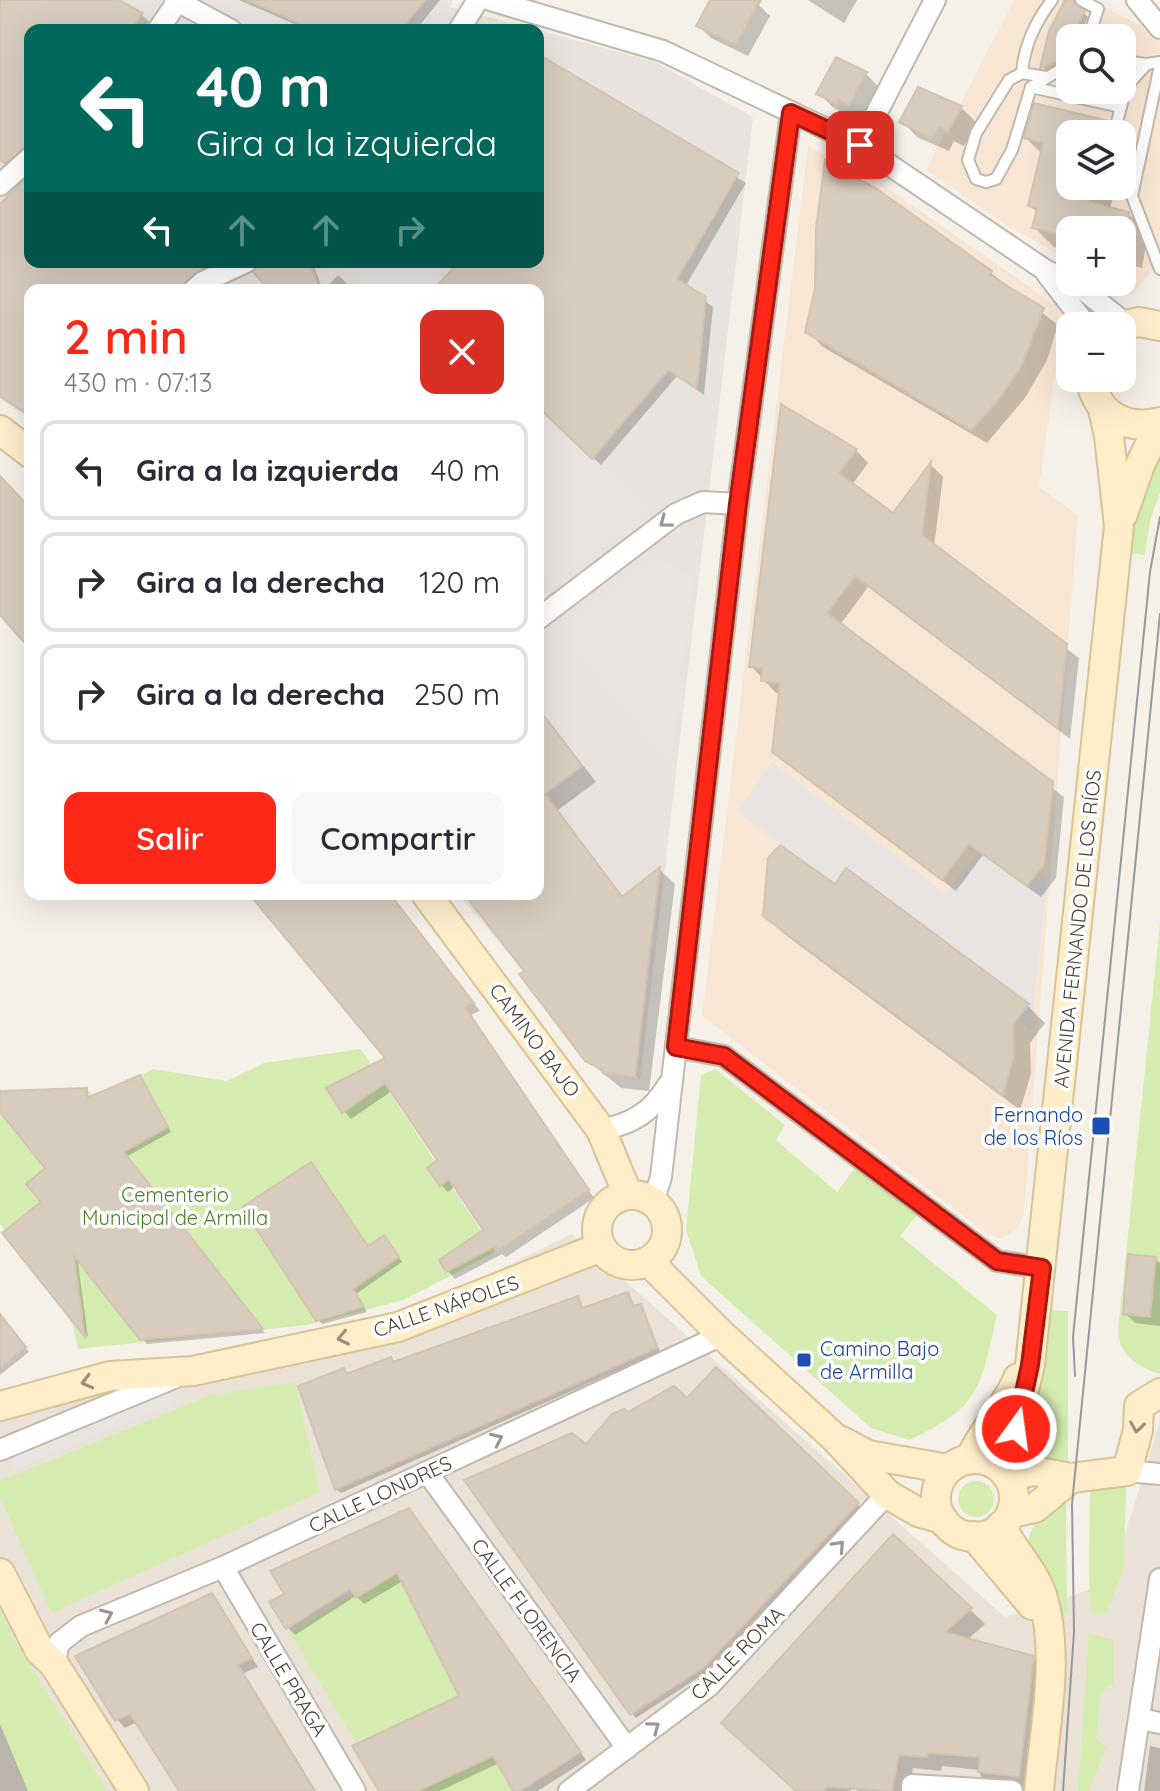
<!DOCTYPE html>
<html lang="es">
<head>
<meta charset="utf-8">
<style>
  body { margin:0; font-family:Quicksand,sans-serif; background:#f7f7f7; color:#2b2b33; height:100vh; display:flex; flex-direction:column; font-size:30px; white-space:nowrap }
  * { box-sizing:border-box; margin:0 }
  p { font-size:26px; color:#7c7c81 }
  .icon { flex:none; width:44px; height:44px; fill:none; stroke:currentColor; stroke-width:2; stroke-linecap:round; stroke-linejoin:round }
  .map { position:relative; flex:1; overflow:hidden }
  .sheet { position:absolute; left:24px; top:284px; width:520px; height:616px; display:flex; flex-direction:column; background:#fff; border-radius:16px; box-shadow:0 8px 32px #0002 }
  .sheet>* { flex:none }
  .hud { position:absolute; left:24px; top:24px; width:520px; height:244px; border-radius:16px; box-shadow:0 8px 32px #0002; background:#00695c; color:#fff; overflow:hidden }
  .buttons { position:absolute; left:1056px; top:24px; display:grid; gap:16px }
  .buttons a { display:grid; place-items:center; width:80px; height:80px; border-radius:16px; background:#fff; box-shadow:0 8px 32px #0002; font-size:40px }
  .pin { position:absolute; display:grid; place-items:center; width:68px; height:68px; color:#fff; margin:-34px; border-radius:16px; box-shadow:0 4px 12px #0006 }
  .me { position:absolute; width:88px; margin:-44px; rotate:14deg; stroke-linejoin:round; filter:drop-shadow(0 0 6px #0008) }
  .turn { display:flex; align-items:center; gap:28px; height:168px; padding:0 40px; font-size:36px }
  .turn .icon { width:104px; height:104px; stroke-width:2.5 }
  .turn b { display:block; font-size:56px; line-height:68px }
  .lanes { display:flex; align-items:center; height:76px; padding:0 40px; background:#0003; justify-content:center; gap:40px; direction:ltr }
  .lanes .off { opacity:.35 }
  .round { display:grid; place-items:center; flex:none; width:84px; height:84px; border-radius:16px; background:#f7f7f7 }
  .headline { display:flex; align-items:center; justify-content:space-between; height:136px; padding:0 40px }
  h1 { font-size:48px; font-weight:600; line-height:60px; color:#ff2717 }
  .button { display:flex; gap:16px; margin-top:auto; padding:16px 40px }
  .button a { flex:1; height:92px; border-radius:16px; background:#ff2717; color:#fff; font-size:32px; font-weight:600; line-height:92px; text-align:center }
  .button a+a { background:#f7f7f7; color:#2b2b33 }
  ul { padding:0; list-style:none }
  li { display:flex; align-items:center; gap:24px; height:100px; margin:0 16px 12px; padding:0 24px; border:4px solid #e1e1e2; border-radius:16px }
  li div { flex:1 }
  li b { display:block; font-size:30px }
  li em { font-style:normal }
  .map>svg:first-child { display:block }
</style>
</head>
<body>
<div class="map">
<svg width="1160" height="1791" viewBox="0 0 1160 1791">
  <rect width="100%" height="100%" fill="#f5f1e9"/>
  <polygon fill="#eae2d7" points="572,1234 1005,1617 1110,1583 1160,1421 1160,1791 0,1791 0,1395 392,1322"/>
  <g fill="#f8e6d4" fill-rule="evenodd">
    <path d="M1014,0H1092L1160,36V261L1132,295L1108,282H1122V230H1070V261L1008,226L926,170ZM1070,38H1122V90H1070ZM1070,134H1122V186H1070Z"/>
    <polygon points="808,146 882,184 1064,311 1039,487 1078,515 1024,1214 1016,1230 1002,1239 987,1234 702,1016"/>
  </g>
  <polygon fill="#e8e3de" points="0,0 453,0 450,7 537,30 30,30 30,262 538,262 538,30 655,62 753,117 640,1080 629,1069 606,1068 458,894 538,894 538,290 30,290 30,420 0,399"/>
  <g fill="#d5ecb0">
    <polygon points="1160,450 1160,492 1150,521 1145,555 1130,553 1137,502"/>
    <path d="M1160,923V1374C1138,1367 1120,1356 1118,1332Z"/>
    <polygon points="361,1049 495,1252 404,1300 307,1325 78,1349 71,1317 0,1224 0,1096 89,1091 95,1098 153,1069 227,1081 264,1063"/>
    <path d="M715,1069L785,1125L776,1140L837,1192L854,1169L917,1215L900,1236L997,1315C980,1389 981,1407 909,1440L871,1428L701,1276L686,1230L701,1075Z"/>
    <path d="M1052,1310L1068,1311V1463C1048,1462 1034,1461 1025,1441Z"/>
    <polygon points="295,1382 320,1492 51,1613 0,1497 0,1481 211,1395"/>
    <polygon points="1126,1481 1124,1569 1105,1615 1089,1613 1090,1489"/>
    <circle cx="976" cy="1499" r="18"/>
    <path d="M1066,1496L1067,1613H1059C1030,1557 1004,1540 1066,1496Z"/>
    <polygon points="396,1569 517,1791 385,1791 290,1633"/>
    <polygon points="0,1609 12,1636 108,1791 27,1791 0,1725"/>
    <polygon points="1089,1633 1114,1640 1114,1684 1101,1692 1096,1738 1106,1747 1089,1791 1078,1791"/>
  </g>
  <g fill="#e7e4e1">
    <polygon points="343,262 452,262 427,290 369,290 341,265"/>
    <polygon points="538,403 650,511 553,585 538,567"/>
    <polygon points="655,556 694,578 671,767 560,632"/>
    <polygon points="772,762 945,893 993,834 992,839 1047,880 1031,1030 737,812"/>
    <polygon points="176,1385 173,1404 11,1471 14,1452"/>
  </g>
  <g fill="#0003">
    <polygon points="0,0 115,0 142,15 153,26 150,30 30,30 30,155 17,172 0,161"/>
    <polygon points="239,0 440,0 416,30 308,30"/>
    <polygon points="713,0 762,0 759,5 770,16 748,56 711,38 699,26"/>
    <polygon points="808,0 857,0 844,23"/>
    <polygon points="1067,0 1078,0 1078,8 1088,17 1078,38 1070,38 1070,53 1064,65 1047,71 1043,67 1051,31"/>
    <polygon points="538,57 746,183 685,287 713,307 704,395 677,376 601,465 538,405 538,290 436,290 461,262 538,262"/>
    <polygon points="866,74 881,89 864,119 855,114 853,118 834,108 818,93"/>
    <polygon points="961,107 976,122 964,146 954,141 949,151 917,137 902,121"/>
    <polygon points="1108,123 1119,134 1070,134 1070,186 1116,186 1110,209 1128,213 1148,233 1142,268 1122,263 1122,230 1070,230 1070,251 1054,247 1034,227 1038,213 1030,206 1042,154 1026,138"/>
    <polygon points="1122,137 1128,142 1125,173 1122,173"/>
    <polygon points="30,179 30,262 241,262 193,290 30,290 30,417 0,397 0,206"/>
    <polygon points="281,262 312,262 323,290 270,290"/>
    <polygon points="990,272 1058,325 1047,360 1025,398 987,443 823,347 807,331 817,290"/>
    <polygon points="338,275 354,290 324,290"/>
    <polygon points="782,407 856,450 868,463 852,485 893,516 931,465 943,477 934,547 1079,658 1070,739 868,587 840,625 1064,797 1056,878 1041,897 983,855 956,891 774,751 781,693 776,693 751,666"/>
    <polygon points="538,707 596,782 558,810 624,898 660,870 675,884 649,1091 621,1088 587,1060 468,894 538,894"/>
    <polygon points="835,887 1028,1006 1045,1023 1030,1043 1031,1074 1020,1110 783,933 765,916"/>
    <polygon points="251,894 390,894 480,1011 471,1015 594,1198 506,1257 502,1254 455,1279 448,1271 486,1231 456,1186 448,1192 441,1185 440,1161 392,1091 351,1119 344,1111 388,1059"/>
    <polygon points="144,1082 171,1132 126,1157 265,1333 147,1344 77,1256 88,1337 5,1234 44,1203 48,1168 0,1108 0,1093 86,1090 90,1099"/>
    <polygon points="388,1242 402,1262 356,1294 367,1312 322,1324 318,1320 369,1248"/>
    <polygon points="1155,1259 1160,1263 1160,1326 1135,1323 1125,1313"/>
    <polygon points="628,1294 635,1308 640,1306 644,1310 660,1352 341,1493 336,1489 344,1371 348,1375 390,1359 395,1364 577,1298 584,1309"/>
    <polygon points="0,1316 29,1352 0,1375"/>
    <polygon points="716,1370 862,1509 707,1672 636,1718 632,1713 587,1446 628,1414 687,1400"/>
    <polygon points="409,1510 586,1760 538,1791 515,1791 499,1763 440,1791 382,1791 462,1697 403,1581 364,1604 356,1596 295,1635 288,1628"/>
    <polygon points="894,1537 985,1624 967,1640 1032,1658 1047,1673 1033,1791 994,1790 980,1775 980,1770 942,1766 941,1771 913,1768 909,1791 858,1791 859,1781 850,1791 797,1791"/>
    <polygon points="211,1596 258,1667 244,1673 316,1791 181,1791 137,1722 125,1728 117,1719"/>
    <polygon points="0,1724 28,1791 0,1791"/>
    <polygon points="1150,1746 1160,1748 1160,1791 1144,1791"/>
  </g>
  <g fill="#d8ccbe" stroke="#d3c3b0" stroke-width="2">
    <polygon points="0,0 119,0 143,13 131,30 30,30 30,145 5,163 0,159"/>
    <polygon points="247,0 425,0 401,30 315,30"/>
    <polygon points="710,0 760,0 736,45 696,26"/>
    <polygon points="1065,0 1073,0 1085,11 1060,61 1040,68 1049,31"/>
    <polygon points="538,54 739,173 677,279 706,297 697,389 668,370 592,459 538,407 538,290 433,290 459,262 538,262"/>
    <polygon points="836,57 867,72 849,106 839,100 837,104 816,94"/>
    <polygon points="918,87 962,106 948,132 939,127 934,137 928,137 899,122"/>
    <polygon points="1034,103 1109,121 1106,134 1070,134 1070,186 1092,186 1089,202 1129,212 1128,230 1070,230 1070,237 1032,228 1037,208 1028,206 1043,143 1024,138"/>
    <polygon points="825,160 877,189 992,271 989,275 1044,308 1021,367 996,403 971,430 805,332 815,289 816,228"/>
    <polygon points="30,175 30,262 209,262 178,290 30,290 30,416 0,396 0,204"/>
    <polygon points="259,262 309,262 320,290 269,290 253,272"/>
    <polygon points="781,404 857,449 839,473 893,513 931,462 922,535 1067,644 1058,729 855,576 827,613 1053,782 1044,865 1027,886 969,844 942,880 772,752 780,683 761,681 762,668 749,667"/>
    <polygon points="0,476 30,508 30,649 0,615"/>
    <polygon points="538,708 582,766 545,794 622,897 660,867 635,1077 603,1073 603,1070 585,1061 519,974 524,971 464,894 538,894"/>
    <polygon points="780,845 835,884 846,868 1029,1004 1013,1025 1014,1055 1003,1095 763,916 768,858"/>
    <polygon points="249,894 390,894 474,1003 465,1007 589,1190 497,1251 494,1247 446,1272 439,1260 483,1230 449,1179 440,1186 427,1168 437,1160 385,1083 342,1113 326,1088 385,1058"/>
    <polygon points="140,1075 168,1127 124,1152 263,1329 140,1340 74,1256 85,1337 2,1233 41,1202 26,1184 45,1168 0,1112 0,1091 87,1088 87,1098"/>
    <polygon points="311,1162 368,1246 384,1235 399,1257 353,1289 364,1307 316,1321 242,1207"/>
    <polygon points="1128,1254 1156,1257 1150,1317 1123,1314"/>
    <polygon points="628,1292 633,1306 641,1304 657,1348 335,1490 298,1386 344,1368 346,1374 391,1357 393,1362 578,1296 582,1308"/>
    <polygon points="0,1314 26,1347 0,1368"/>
    <polygon points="716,1367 859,1503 703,1668 630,1715 464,1480 572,1433 586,1444 612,1414 624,1409 628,1412 674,1386 687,1398"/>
    <polygon points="409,1508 581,1752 520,1791 513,1791 493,1756 418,1791 379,1791 352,1746 459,1696 397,1573 356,1598 350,1589 286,1629 269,1602 284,1594 270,1571"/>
    <polygon points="893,1534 972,1608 945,1632 1034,1656 1019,1777 978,1772 980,1757 928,1753 927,1757 899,1755 892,1791 827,1787 823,1791 796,1791 721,1723"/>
    <polygon points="212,1593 252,1658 238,1665 314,1791 179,1791 130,1714 115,1721 75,1656"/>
  </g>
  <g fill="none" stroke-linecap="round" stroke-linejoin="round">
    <defs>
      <g id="lane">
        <polyline points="1081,0 1098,9 1088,38"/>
        <polyline points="1122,61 1147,64"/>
        <path d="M1022,73C1024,47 1036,21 1052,0"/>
        <polyline points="1046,77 1022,73 1009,80 976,133 968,160 976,179 986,182 996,179 1012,150 1031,87 1070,64"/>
        <polyline points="1031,87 1121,107"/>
        <polyline points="1114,134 1126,87 1147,64 1160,62"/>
        <polyline points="1122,186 1132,196 1160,269"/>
        <polyline points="1132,196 1160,65"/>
      </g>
      <g id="street">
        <polyline points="175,0 231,30"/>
        <polyline points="490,0 663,51 860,145 1045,270 1081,288 1126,324"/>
        <polyline points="1137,0 1160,28"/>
        <polyline points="158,30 178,1"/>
        <polyline points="459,30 478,0"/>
        <polyline points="860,145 935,0"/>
        <polyline points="0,185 30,158"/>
        <polyline points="1047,274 1087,326"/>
        <polyline points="194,290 203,282 246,262"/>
        <polyline points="538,619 676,514 703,502 738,504"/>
        <polyline points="676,1047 724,1056 997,1261 1042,1268"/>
        <path d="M601,1130C632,1124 652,1112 668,1085"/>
        <polyline points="653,1202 661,1177 738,504 791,113"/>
        <polyline points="0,1450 174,1378"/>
        <polyline points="1127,1471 1160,1474"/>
        <polyline points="427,1472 627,1748"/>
        <polyline points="223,1567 355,1791"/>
        <polyline points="54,1664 59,1643 81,1626 223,1567 722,1335"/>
        <polyline points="1139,1719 1160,1723"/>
        <polyline points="569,1791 709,1686 887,1494"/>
        <polyline points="912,1791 912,1785 1012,1791"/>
        <polyline points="1128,1791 1160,1579"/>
      </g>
      <g id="secondary">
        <polyline points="1122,326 1139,322 1160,326"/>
        <path d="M1090,378C1097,414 1124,431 1160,422"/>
        <polyline points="0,430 30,453"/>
        <polyline points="1123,514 1140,465 1160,423"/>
        <polyline points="426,894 601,1130 628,1195"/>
        <circle cx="632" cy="1230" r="35"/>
        <polyline points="648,1261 722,1335 835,1438 887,1494 918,1512 943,1519"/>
        <polyline points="0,1406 110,1376 193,1371 398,1327 601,1247"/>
        <polyline points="842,1441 868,1455 949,1469"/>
        <path d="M970,1459C983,1430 1006,1408 1018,1378"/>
        <circle cx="975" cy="1498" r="39"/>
        <polyline points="1004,1472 1030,1365 1119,526 1109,436 1103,409"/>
        <polyline points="1008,1476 1033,1471 1071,1478 1127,1471 1138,1430 1139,1406 1160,1393"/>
        <polyline points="1011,1513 1035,1508 1071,1478"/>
        <path d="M1001,1526C1012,1549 1034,1571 1042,1595C1061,1655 1044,1730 1039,1791"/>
        <polyline points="974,1536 1032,1605"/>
        <polyline points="0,1573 40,1651 54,1664 134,1791"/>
      </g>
    </defs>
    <use href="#lane" stroke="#c2b8ab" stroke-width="14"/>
    <use href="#street" stroke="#c2b8ab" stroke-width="24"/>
    <use href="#secondary" stroke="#d8c296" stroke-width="32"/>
    <use href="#lane" stroke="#fff" stroke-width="10"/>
    <use href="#street" stroke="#fff" stroke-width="20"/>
    <use href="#secondary" stroke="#ffeeca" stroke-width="28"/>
    <g stroke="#989898" stroke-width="2">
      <polyline points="1075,1376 1073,1337 1150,572 1160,517"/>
      <polyline points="1063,1791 1074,1632 1072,1504 1160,614"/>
    </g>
  </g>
  <defs><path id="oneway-chevron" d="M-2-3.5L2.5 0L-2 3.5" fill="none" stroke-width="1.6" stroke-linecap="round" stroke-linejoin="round" transform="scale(2)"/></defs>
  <g stroke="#9b9691">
    <use href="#oneway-chevron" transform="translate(665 522) rotate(143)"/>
    <use href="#oneway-chevron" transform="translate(497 1439) rotate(-25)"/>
    <use href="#oneway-chevron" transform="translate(839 1546) rotate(-47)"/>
    <use href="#oneway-chevron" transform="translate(107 1615) rotate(-23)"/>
    <use href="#oneway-chevron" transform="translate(654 1727) rotate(-37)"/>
  </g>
  <g stroke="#9b8f79">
    <use href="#oneway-chevron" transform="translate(343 1338) rotate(168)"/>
    <use href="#oneway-chevron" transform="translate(87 1382) rotate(165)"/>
    <use href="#oneway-chevron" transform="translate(1137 1427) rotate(98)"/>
  </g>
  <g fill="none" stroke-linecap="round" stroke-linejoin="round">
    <defs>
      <polyline id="route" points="860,145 791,113 738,504 676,1047 724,1056 997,1261 1042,1268 1030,1365 1016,1429"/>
    </defs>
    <use href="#route" stroke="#a6190f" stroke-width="20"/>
    <use href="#route" stroke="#ff2717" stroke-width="14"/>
  </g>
  <g fill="#1a4fb4" stroke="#fff" stroke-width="3">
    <rect x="1091" y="1116" width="20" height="20" rx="4"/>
    <rect x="796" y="1352" width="16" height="16" rx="4"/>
  </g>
  <g text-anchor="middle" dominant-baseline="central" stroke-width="7" stroke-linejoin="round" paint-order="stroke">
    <g font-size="20" fill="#4a4137" stroke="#fff">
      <text transform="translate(1077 929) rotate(-84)">AVENIDA FERNANDO DE LOS RÍOS</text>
      <text transform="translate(535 1040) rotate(53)">CAMINO BAJO</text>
      <text transform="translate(446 1306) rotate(-19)">CALLE NÁPOLES</text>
      <text transform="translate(380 1494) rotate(-25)">CALLE LONDRES</text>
      <text transform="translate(527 1610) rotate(54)">CALLE FLORENCIA</text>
      <text transform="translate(737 1653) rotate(-45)">CALLE ROMA</text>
      <text transform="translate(289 1679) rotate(59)">CALLE PRAGA</text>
    </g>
    <g font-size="20" fill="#164399" stroke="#fff" text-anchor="end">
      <text x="1083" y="1114">Fernando<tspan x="1083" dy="23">de los Ríos</tspan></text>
      <text x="820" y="1348" text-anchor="start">Camino Bajo<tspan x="820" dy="23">de Armilla</tspan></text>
    </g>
    <g font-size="20" fill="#4f8025" stroke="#fff">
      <text x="175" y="1194">Cementerio<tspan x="175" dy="23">Municipal de Armilla</tspan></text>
    </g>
  </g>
</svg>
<div class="buttons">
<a><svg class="icon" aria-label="search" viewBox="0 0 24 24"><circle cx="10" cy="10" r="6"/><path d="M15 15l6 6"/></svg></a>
<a><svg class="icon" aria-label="layers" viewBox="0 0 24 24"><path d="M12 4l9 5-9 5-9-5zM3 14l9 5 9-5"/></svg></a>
<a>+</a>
<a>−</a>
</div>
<div class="pin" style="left:860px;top:145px;background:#d93025"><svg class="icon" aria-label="arrive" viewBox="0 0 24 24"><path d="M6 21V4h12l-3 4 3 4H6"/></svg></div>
<svg class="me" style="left:1016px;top:1429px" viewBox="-20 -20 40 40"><circle r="17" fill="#ff2717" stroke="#fff" stroke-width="3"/><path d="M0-11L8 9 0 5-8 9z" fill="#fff"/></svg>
<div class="hud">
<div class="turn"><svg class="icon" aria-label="left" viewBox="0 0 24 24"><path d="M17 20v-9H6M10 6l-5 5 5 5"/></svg><div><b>40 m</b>Gira a la izquierda</div></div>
<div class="lanes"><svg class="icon" aria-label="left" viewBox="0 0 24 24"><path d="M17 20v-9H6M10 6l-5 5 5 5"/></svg><svg class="icon off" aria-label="ahead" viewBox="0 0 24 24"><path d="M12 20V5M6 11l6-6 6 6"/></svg><svg class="icon off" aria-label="ahead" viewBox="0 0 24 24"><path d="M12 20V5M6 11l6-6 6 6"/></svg><svg class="icon off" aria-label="right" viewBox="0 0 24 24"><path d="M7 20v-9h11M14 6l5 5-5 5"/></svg></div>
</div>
<section class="sheet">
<div class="headline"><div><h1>2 min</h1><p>430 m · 07:13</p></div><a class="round" style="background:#d93025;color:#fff"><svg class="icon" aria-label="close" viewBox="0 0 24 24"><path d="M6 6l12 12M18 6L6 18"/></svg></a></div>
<ul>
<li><svg class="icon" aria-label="left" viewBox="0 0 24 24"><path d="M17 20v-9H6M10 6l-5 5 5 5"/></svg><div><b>Gira a la izquierda</b></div><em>40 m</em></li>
<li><svg class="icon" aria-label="right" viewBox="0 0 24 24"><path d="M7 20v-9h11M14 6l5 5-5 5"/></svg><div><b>Gira a la derecha</b></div><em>120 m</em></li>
<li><svg class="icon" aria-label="right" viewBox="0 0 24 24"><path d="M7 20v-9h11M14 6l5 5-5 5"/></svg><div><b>Gira a la derecha</b></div><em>250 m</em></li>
</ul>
<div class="button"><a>Salir</a><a>Compartir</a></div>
</section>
</div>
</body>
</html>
